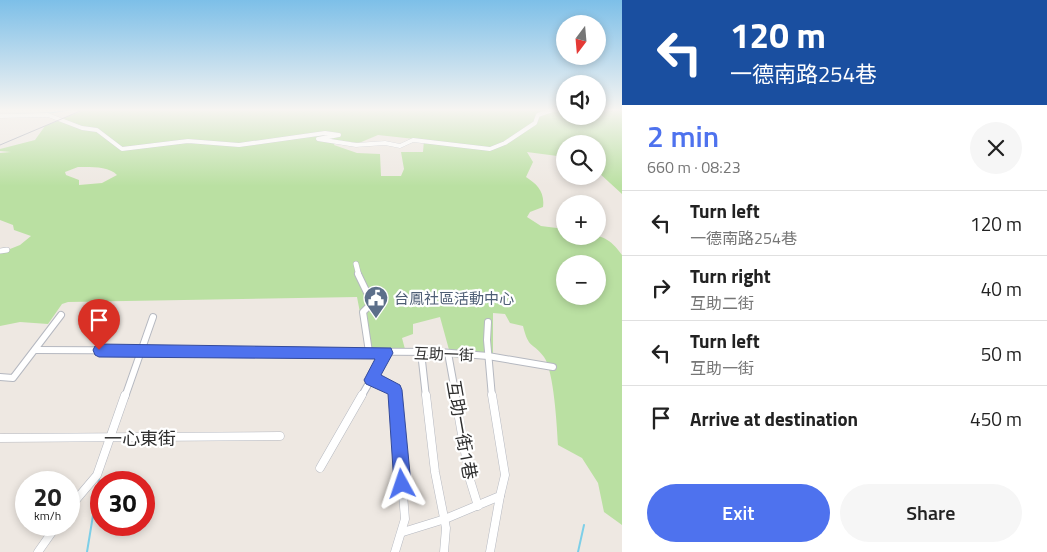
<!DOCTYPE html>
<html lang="en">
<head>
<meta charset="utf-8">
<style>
  body { margin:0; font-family:"Titillium Web","Noto Sans TC",sans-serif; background:#f6f6f6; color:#222; height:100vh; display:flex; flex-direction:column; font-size:19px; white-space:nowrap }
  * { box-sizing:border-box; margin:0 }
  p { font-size:16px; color:#767676 }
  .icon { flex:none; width:28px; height:28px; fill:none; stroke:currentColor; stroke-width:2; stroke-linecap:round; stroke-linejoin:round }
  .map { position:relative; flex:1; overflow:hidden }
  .panel { display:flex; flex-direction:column; background:#fff; width:425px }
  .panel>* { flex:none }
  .banner { background:#1a4fa0; color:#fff; overflow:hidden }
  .needle { width:32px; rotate:196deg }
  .tools { position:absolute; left:556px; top:15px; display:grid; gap:10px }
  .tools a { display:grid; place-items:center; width:50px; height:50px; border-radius:50%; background:#fff; box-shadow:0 2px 8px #0003; font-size:25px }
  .speed { position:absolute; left:15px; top:471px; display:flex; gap:10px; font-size:25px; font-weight:700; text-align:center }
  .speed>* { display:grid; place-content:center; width:65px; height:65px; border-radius:50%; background:#fff; box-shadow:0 2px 8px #0003; line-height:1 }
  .speed small { font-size:12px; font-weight:400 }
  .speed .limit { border:8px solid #d22; background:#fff; color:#111 }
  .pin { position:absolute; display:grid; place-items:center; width:42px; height:42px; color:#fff; margin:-51px -21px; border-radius:50% 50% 50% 0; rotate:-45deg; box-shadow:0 0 5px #0007 }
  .pin .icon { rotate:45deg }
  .me { position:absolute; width:55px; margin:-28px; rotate:355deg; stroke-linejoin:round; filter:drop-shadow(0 0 4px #0008) }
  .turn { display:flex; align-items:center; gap:18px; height:105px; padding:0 25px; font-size:22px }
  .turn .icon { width:65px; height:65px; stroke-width:2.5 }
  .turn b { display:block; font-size:35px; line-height:42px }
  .round { display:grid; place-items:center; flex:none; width:52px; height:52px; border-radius:26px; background:#f6f6f6 }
  .overview { display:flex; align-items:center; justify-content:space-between; height:85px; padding:0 25px }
  h1 { font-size:30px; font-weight:600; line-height:38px; color:#4e72ee }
  .action { display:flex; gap:10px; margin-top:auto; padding:10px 25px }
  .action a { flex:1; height:58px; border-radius:30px; background:#4e72ee; color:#fff; font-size:20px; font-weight:600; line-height:58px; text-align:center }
  .action a+a { background:#f6f6f6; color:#222 }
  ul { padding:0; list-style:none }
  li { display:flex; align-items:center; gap:15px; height:65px; padding:0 25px; border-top:1px solid #e0e0e0 }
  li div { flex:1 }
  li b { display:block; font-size:19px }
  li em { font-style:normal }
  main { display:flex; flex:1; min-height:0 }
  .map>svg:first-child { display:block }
</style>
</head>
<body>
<main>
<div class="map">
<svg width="622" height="552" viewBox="0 0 622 552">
  <rect width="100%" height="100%" fill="#eee8e2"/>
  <path fill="#bae0a2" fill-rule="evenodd" d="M87,109H565V116H598V109H622V194L598,172V144H565V157L527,152L533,162L526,177C537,184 545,192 543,207L530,212L527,217L541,226L565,229V236C593,236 604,230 622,255V525L604,512L598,483L582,458L558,445C557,427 554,371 544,357C532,341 529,350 523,326L510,323L505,314L493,313V358L451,357L440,317L413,324V334L402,338L406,353L372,355L367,349L357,297L68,302L62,304L48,324L20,322L0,326V253L20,245L31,236L14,230L13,225L0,220V153L11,152L0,151V149L35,140L45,126ZM378,135L424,140L423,152H401L404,169L401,176H381L380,154L357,153L334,145L336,140L359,143ZM78,167C90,167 109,166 117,175L102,183L79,185V180L66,175L65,172ZM565,264H598V296H565Z"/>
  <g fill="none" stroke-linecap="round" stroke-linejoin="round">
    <polyline stroke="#7dcfe8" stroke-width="1" points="15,114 50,113 76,109"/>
    <g stroke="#7dcfe8" stroke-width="2">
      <polyline points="87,552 99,479"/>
      <polyline points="578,552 584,525"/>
    </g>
    <defs>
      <polyline id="minor-far3" points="0,116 48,115 82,128 97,130 122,149 188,141 239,145 325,133 339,135 318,139 356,145 385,143 400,146 413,140 490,149 505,143 535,123 538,115 555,109"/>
      <g id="minor-far2">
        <polyline points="0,251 7,250"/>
        <polyline points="356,264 359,276"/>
      </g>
      <g id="minor-far1">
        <polyline points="358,274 372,303 363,312 369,352"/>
        <polyline points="488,322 487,340 492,397"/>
        <polyline points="35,350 439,352 488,356 553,367"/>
        <polyline points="421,352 426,397"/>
        <polyline points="448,353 456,397"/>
        <polyline points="0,377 13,378 61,315"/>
        <polyline points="371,380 375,379 395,390 396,397"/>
        <polyline points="125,397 153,317"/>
        <polyline points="361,397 386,353"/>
      </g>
      <g id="minor">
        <polyline points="426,395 435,472 446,528 444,552"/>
        <polyline points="455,395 470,480 478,506"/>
        <polyline points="0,438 280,436"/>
        <polyline points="320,468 362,395"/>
        <polyline points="69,508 97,475 125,395"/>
        <polyline points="403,532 445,519 500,496 505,475 492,395"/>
        <polyline points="38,552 57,525"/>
        <polyline points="395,552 405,519 395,395"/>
        <polyline points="490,552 500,496"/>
      </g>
    </defs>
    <use href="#minor-far3" stroke="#b5b8c0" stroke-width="4.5"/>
    <use href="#minor-far2" stroke="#b5b8c0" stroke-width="6"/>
    <use href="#minor-far1" stroke="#b5b8c0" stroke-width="8"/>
    <use href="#minor" stroke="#b5b8c0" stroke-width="9"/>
    <use href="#minor-far3" stroke="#fff" stroke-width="4"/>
    <use href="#minor-far2" stroke="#fff" stroke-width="5"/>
    <use href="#minor-far1" stroke="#fff" stroke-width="6"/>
    <use href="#minor" stroke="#fff" stroke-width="8"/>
    <polyline stroke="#a4a8b6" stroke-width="1" points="0,145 85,109"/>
  </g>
  <linearGradient id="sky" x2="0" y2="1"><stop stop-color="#7dbfe8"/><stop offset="0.59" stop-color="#f7f5f2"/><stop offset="1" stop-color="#f7f5f2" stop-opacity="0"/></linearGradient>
  <rect width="622" height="186" fill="url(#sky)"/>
  <polygon fill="#4e72ee" stroke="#334a9b" points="99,344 391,348 393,353 381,375 400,385 402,390 411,484 408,490 402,492 396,490 394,484 388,394 366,384 364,380 375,359 99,357 95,355 93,350 95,346"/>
  <defs>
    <symbol id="civic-pin" viewBox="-11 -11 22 30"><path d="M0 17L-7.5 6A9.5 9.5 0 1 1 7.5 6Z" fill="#5c6f8a" stroke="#fff"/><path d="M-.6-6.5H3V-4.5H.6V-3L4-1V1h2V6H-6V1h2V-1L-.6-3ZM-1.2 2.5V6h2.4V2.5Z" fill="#fff"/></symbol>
  </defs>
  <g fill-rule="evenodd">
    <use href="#civic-pin" x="362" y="284" width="28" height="38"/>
  </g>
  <g text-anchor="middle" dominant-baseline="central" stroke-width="4.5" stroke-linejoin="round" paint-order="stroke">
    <g font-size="15" fill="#4e5e75" stroke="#fff" text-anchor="start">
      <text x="394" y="298">台鳳社區活動中心</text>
    </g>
    <g font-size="15" fill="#2e2e2e" stroke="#fff">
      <text transform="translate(444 354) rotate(2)">互助一街</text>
    </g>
    <g font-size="18" fill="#2e2e2e" stroke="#fff">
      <text transform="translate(462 430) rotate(80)">互助一街1巷</text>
      <text x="140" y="438">一心東街</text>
    </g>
  </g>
</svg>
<div class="tools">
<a><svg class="needle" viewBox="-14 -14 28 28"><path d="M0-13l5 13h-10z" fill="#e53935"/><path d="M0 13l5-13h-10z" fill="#767676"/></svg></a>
<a><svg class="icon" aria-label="sound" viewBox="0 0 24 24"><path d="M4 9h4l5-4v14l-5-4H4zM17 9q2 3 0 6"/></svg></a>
<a><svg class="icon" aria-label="search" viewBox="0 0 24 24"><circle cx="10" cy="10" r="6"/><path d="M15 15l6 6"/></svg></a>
<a>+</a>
<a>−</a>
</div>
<div class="speed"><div>20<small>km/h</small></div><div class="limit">30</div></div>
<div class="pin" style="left:99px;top:350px;background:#d93025"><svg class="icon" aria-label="arrive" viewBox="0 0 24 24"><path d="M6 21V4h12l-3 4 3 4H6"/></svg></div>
<svg class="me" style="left:402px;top:484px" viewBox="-20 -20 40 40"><path d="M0-17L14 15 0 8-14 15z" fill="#4e72ee" stroke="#fff" stroke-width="4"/></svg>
</div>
<section class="panel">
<div class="banner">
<div class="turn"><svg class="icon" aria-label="left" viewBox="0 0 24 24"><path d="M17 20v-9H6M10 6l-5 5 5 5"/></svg><div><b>120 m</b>一德南路254巷</div></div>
</div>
<div class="overview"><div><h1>2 min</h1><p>660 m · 08:23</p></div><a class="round"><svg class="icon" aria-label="close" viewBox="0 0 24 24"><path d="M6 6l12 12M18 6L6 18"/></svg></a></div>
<ul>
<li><svg class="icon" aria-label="left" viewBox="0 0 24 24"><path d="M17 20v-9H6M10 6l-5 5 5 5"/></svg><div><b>Turn left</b><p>一德南路254巷</p></div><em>120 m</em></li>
<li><svg class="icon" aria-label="right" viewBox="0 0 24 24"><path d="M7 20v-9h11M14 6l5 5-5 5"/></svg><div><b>Turn right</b><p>互助二街</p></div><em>40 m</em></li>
<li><svg class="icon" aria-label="left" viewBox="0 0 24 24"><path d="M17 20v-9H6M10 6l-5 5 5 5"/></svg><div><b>Turn left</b><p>互助一街</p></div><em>50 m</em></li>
<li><svg class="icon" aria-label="arrive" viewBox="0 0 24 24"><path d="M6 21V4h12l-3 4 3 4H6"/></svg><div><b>Arrive at destination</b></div><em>450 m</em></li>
</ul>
<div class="action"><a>Exit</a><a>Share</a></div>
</section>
</main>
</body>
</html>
